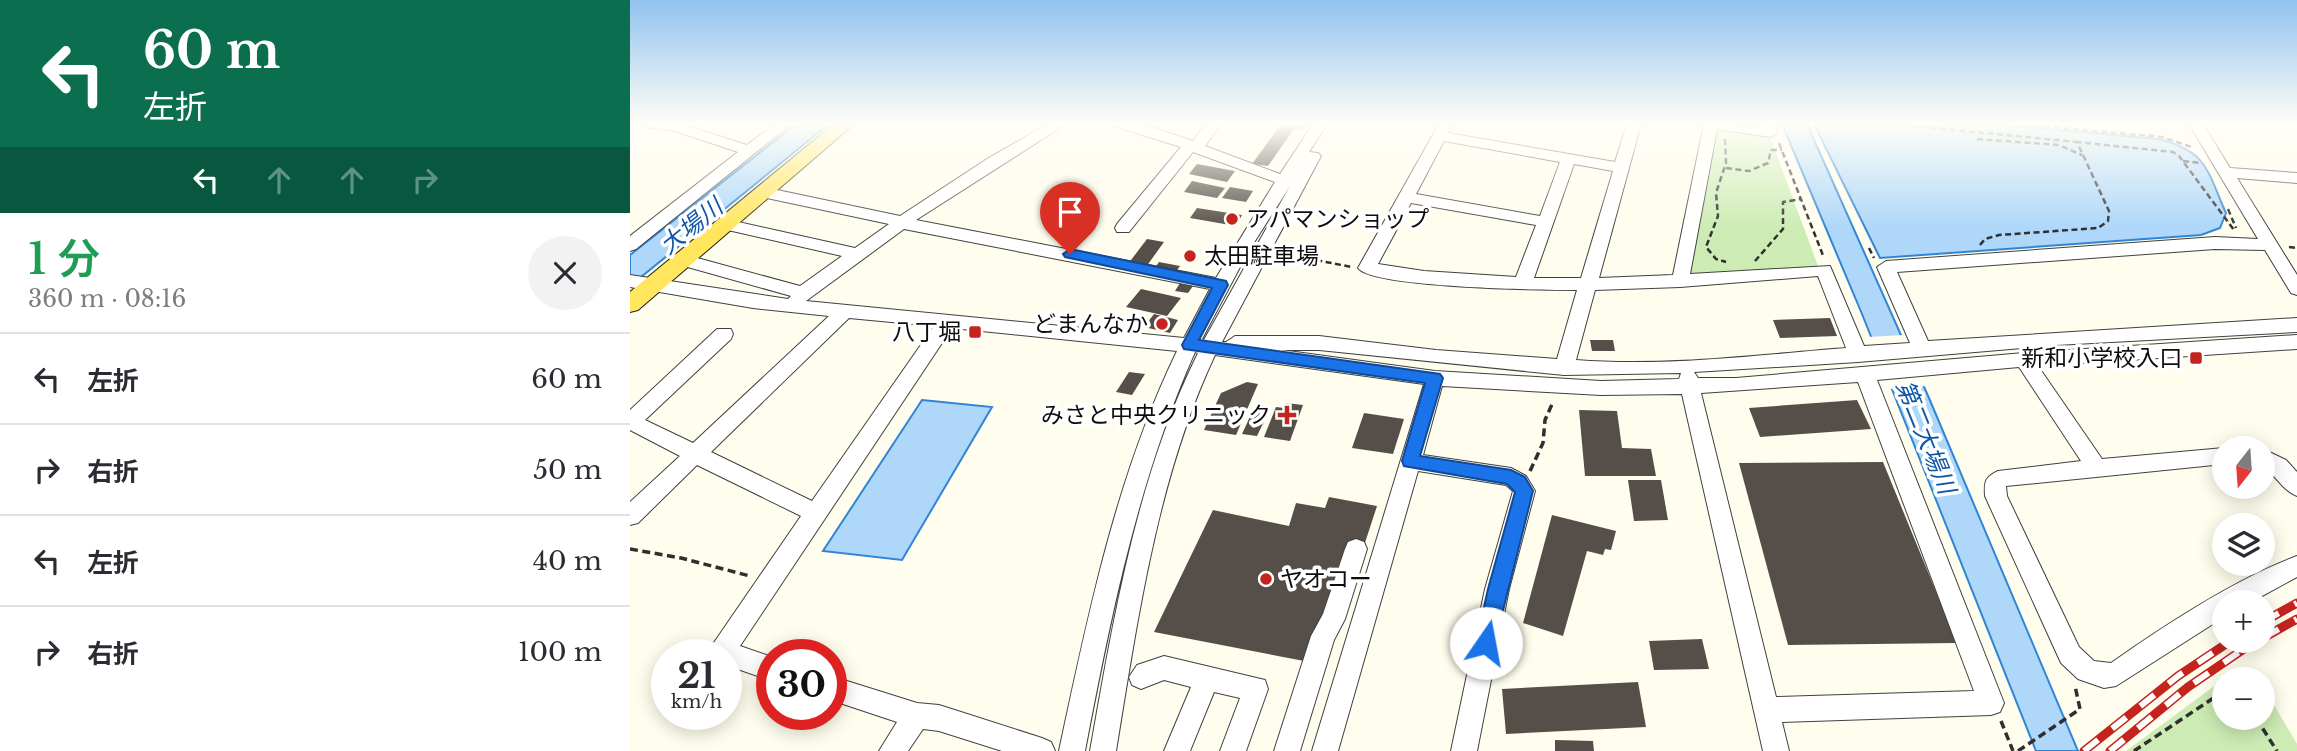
<!DOCTYPE html>
<html lang="ja">
<head>
<meta charset="utf-8">
<style>
  body { margin:0; font-family:"Libre Baskerville","Noto Sans JP",serif; background:#f2f2f3; color:#2b2b33; height:100vh; display:flex; flex-direction:column; font-size:26px; white-space:nowrap }
  * { box-sizing:border-box; margin:0 }
  p { font-size:23px; color:#7c7c81 }
  .icon { flex:none; width:38px; height:38px; fill:none; stroke:currentColor; stroke-width:2; stroke-linecap:round; stroke-linejoin:round }
  .map { position:relative; flex:1; overflow:hidden }
  .sheet { display:flex; flex-direction:column; background:#fff; width:630px }
  .sheet>* { flex:none }
  .top-card { background:#0b6e4f; color:#fff; overflow:hidden }
  .needle { width:46px; rotate:197deg }
  .tools { position:absolute; left:1582px; top:436px; display:grid; gap:14px }
  .tools a { display:grid; place-items:center; width:63px; height:63px; border-radius:50%; background:#fff; box-shadow:0 4px 18px #0003; font-size:35px }
  .speed { position:absolute; left:21px; top:639px; display:flex; gap:14px; font-size:35px; font-weight:700; text-align:center }
  .speed>* { display:grid; place-content:center; width:91px; height:91px; border-radius:50%; background:#fff; box-shadow:0 4px 18px #0003; line-height:1 }
  .speed small { font-size:18px; font-weight:400 }
  .speed .limit { border:10px solid #d22; background:#fff; color:#111 }
  .pin { position:absolute; display:grid; place-items:center; width:60px; height:60px; color:#fff; margin:-72px -30px; border-radius:50% 50% 50% 0; rotate:-45deg; box-shadow:0 0 7px #0007 }
  .pin .icon { rotate:45deg }
  .me { position:absolute; width:77px; margin:-38px; rotate:12deg; stroke-linejoin:round; filter:drop-shadow(0 0 5px #0008) }
  .turn { display:flex; align-items:center; gap:24px; height:147px; padding:0 28px; font-size:32px }
  .turn .icon { width:91px; height:91px; stroke-width:2.5 }
  .turn b { display:block; font-size:49px; line-height:60px }
  .lanes { display:flex; align-items:center; height:66px; padding:0 28px; background:#0003; justify-content:center; gap:35px; direction:ltr }
  .lanes .off { opacity:.35 }
  .round { display:grid; place-items:center; flex:none; width:74px; height:74px; border-radius:37px; background:#f2f2f3 }
  .overview { display:flex; align-items:center; justify-content:space-between; height:119px; padding:0 28px }
  h1 { font-size:42px; font-weight:600; line-height:52px; color:#1e9e55 }
  ul { padding:0; list-style:none }
  li { display:flex; align-items:center; gap:21px; height:91px; padding:0 28px; border-top:2px solid #e1e1e2 }
  li div { flex:1 }
  li b { display:block; font-size:26px }
  li em { font-style:normal }
  main { display:flex; flex:1; min-height:0 }
  .map>svg:first-child { display:block }
</style>
</head>
<body>
<main>
<section class="sheet">
<div class="top-card">
<div class="turn"><svg class="icon" aria-label="left" viewBox="0 0 24 24"><path d="M17 20v-9H6M10 6l-5 5 5 5"/></svg><div><b>60 m</b>左折</div></div>
<div class="lanes"><svg class="icon" aria-label="left" viewBox="0 0 24 24"><path d="M17 20v-9H6M10 6l-5 5 5 5"/></svg><svg class="icon off" aria-label="ahead" viewBox="0 0 24 24"><path d="M12 20V5M6 11l6-6 6 6"/></svg><svg class="icon off" aria-label="ahead" viewBox="0 0 24 24"><path d="M12 20V5M6 11l6-6 6 6"/></svg><svg class="icon off" aria-label="right" viewBox="0 0 24 24"><path d="M7 20v-9h11M14 6l5 5-5 5"/></svg></div>
</div>
<div class="overview"><div><h1>1 分</h1><p>360 m · 08:16</p></div><a class="round"><svg class="icon" aria-label="close" viewBox="0 0 24 24"><path d="M6 6l12 12M18 6L6 18"/></svg></a></div>
<ul>
<li><svg class="icon" aria-label="left" viewBox="0 0 24 24"><path d="M17 20v-9H6M10 6l-5 5 5 5"/></svg><div><b>左折</b></div><em>60 m</em></li>
<li><svg class="icon" aria-label="right" viewBox="0 0 24 24"><path d="M7 20v-9h11M14 6l5 5-5 5"/></svg><div><b>右折</b></div><em>50 m</em></li>
<li><svg class="icon" aria-label="left" viewBox="0 0 24 24"><path d="M17 20v-9H6M10 6l-5 5 5 5"/></svg><div><b>左折</b></div><em>40 m</em></li>
<li><svg class="icon" aria-label="right" viewBox="0 0 24 24"><path d="M7 20v-9h11M14 6l5 5-5 5"/></svg><div><b>右折</b></div><em>100 m</em></li>
</ul>
</section>
<div class="map">
<svg width="1667" height="751" viewBox="0 0 1667 751">
  <rect width="100%" height="100%" fill="#fffded"/>
  <g fill="#ccecb4">
    <polygon points="1088,129 1140,137 1188,266 1066,275 1059,271"/>
    <polygon points="1594,679 1594,718 1633,718 1633,686 1667,744 1667,751 1496,751"/>
  </g>
  <g fill="#aed7fa" stroke="#3185d5" stroke-width="2">
    <polygon points="166,124 199,124 0,286 0,255"/>
    <polygon points="1152,124 1177,124 1299,398 1448,751 1406,751 1232,314"/>
    <path d="M1184,124H1360L1528,139C1578,151 1577,171 1596,213L1590,228L1571,235L1250,258Z"/>
    <polygon points="292,400 362,407 272,560 193,551"/>
  </g>
  <polygon fill="#fffded" points="1274,335 1297,386 1257,389 1237,337"/>
  <g fill="#564f49">
    <polygon points="651,124 675,124 671,130 664,129 638,166 622,164"/>
    <polygon points="567,164 605,171 597,182 559,174"/>
    <polygon points="562,181 595,188 587,198 554,192"/>
    <polygon points="600,187 623,191 616,202 592,198"/>
    <polygon points="567,208 612,215 606,226 560,218"/>
    <polygon points="517,239 534,242 516,267 498,264"/>
    <polygon points="529,262 550,266 545,273 524,269"/>
    <polygon points="550,283 563,286 558,293 545,291"/>
    <polygon points="511,289 551,298 537,316 496,307"/>
    <polygon points="524,314 548,320 540,333 514,327"/>
    <polygon points="1200,318 1207,336 1150,338 1143,320"/>
    <polygon points="960,340 983,340 985,351 962,351"/>
    <polygon points="499,372 515,374 502,395 486,392"/>
    <polygon points="617,382 628,384 606,435 574,430 591,393"/>
    <polygon points="1227,400 1241,429 1130,437 1119,408"/>
    <polygon points="656,403 673,405 660,441 634,437 646,407 654,408"/>
    <polygon points="624,408 639,411 627,436 612,434"/>
    <polygon points="949,410 987,411 992,448 1021,449 1026,476 955,476"/>
    <polygon points="734,413 774,419 763,454 722,448"/>
    <polygon points="1253,462 1327,643 1158,645 1109,463"/>
    <polygon points="998,480 1031,480 1038,520 1004,521"/>
    <polygon points="699,497 747,506 695,665 524,632 583,510 659,526 666,503 695,508"/>
    <polygon points="922,515 986,531 981,550 975,549 973,555 957,551 933,636 893,623"/>
    <polygon points="1072,639 1079,669 1024,670 1019,641"/>
    <polygon points="1008,682 1016,727 876,734 872,689"/>
    <polygon points="925,740 963,741 964,751 925,751"/>
  </g>
  <g fill="none" stroke-linecap="round" stroke-linejoin="round">
    <defs>
      <g id="minor">
        <polygon points="15,124 52,124 117,145 145,124 161,124 6,249 0,251 0,236 108,152 45,131 17,127"/>
        <path d="M418,124H436L286,220L586,278L645,182L563,152L499,232H487L485,228L487,224L551,147L487,127L485,124H511L563,141L576,124H591L575,146L650,174L683,124H697L679,152L688,153L691,156L592,342H596L605,336H689L806,350L927,359L947,290C916,290 742,288 728,268L809,124H819L821,127L818,133L985,162L997,124H1011L969,278L1043,275L1074,124L1131,127L1130,124H1144L1148,133L1141,137L1087,129L1060,274L1200,266L1234,346L1280,343L1247,267L1256,261L1585,237L1628,239L1559,124H1573L1600,168L1667,173V183L1607,178L1667,275V295L1661,293L1635,250L1585,249L1267,272L1298,341L1667,318V332L1426,345L1228,362L1064,372L1068,378H1106L1394,353L1667,335V349L1408,366L1472,459L1594,448V464L1376,486L1377,496L1449,647L1464,661L1481,663C1535,625 1605,579 1667,556V577L1621,602H1594V617L1486,686L1474,688L1448,679L1431,663L1355,496C1354,482 1355,477 1368,471L1451,461L1389,367L1247,380L1374,703L1370,712L1361,715L1152,722L1159,751H1133L1052,394L971,395L812,386L793,455L881,468L896,476L905,491L879,589L847,751H821L855,589L883,491L876,485L788,471L708,751H682L794,384L585,355C527,478 508,618 486,751H460C484,616 507,476 568,353L565,352C508,480 481,615 455,751H429C458,615 486,477 547,351L322,328L110,646L142,657V681L96,665V654H81L83,644L171,516L67,465L8,523L0,525V502L50,456L0,430V410L87,329H101L103,334L101,339L15,420L63,443L199,316L123,308L0,287V275L158,299L161,296L54,266L51,262L60,256L170,286L212,256L89,228L87,224L89,220L95,219L225,248L259,224L127,196L125,192L127,188L133,187L270,216L357,159ZM814,141L930,162L910,216L786,194ZM944,164L983,171L951,278H904ZM660,186L574,340L572,339L618,252ZM781,203L906,225L886,277L794,271L748,264ZM274,229L580,289L554,338L176,301ZM1188,276L1216,348C1127,355 1035,367 946,360L965,290L1050,287ZM219,318L304,326L182,501L81,452ZM651,350H689L934,375L1051,373L1049,379L971,381L805,371ZM1228,382L1344,691L1146,697L1071,393Z"/>
        <path d="M1633,449L1656,460L1667,472V496C1653,491 1646,475 1633,467Z"/>
        <polygon points="726,539 734,542 737,549 715,619 704,640 670,751 644,751 681,636 693,614 715,549 718,542"/>
        <polygon points="534,656 635,680 638,689 616,751 590,751 610,698 584,692 560,751 534,751 561,687 534,680 511,689 502,685 499,677 507,665"/>
        <polygon points="201,676 287,703 309,705 412,738 421,742 425,751 372,751 309,731 293,729 278,751 249,751 267,722 201,700"/>
      </g>
      <polygon id="major" points="204,124 224,124 8,310 0,312 0,292"/>
    </defs>
    <use href="#minor" stroke="#404040" stroke-width="2"/>
    <use href="#major" stroke="#1e1e1e" stroke-width="2"/>
    <g stroke="#2f2f2f" stroke-width="2.5" stroke-dasharray="6 3.5" stroke-linecap="butt">
      <polyline points="1263,124 1447,142"/>
      <polyline points="1386,124 1532,137 1562,147"/>
      <polyline points="1095,139 1096,163 1086,193 1088,216 1076,247 1086,259 1096,262"/>
      <polyline points="1347,139 1429,145 1452,155"/>
      <polyline points="1149,143 1194,258"/>
      <polyline points="1553,161 1571,163"/>
      <polyline points="1096,168 1119,171 1138,163 1141,150 1152,150"/>
      <polyline points="1598,209 1606,228"/>
      <polyline points="1350,245 1355,239 1369,235 1468,228 1478,221 1479,211 1447,142 1543,152 1549,156 1604,230"/>
      <polyline points="1659,247 1667,248"/>
      <polyline points="1239,248 1244,258"/>
      <polyline points="649,253 722,267"/>
      <polyline points="1125,261 1153,229 1153,202 1171,199"/>
    </g>
    <g stroke="#2f2f2f" stroke-width="3.5" stroke-dasharray="8 4.5" stroke-linecap="butt">
      <polyline points="900,471 913,443 915,420 923,402"/>
      <polyline points="0,549 51,558 120,576"/>
      <polyline points="1626,718 1647,751"/>
      <polyline points="1371,721 1383,751"/>
      <polyline points="1388,751 1450,709 1445,686"/>
      <polyline points="1504,751 1594,691"/>
    </g>
    <use href="#minor" fill="#fff" fill-rule="evenodd"/>
    <use href="#major" fill="#ffe65d" fill-rule="evenodd"/>
    <defs>
      <g id="rail">
        <polyline points="1633,622 1667,603"/>
        <polyline points="1633,638 1667,619"/>
        <polyline points="1454,751 1548,676 1602,640"/>
        <polyline points="1480,751 1558,687 1627,640"/>
      </g>
    </defs>
    <use href="#rail" stroke="#c5241d" stroke-width="9"/>
    <use href="#rail" stroke="#fff" stroke-width="6" stroke-dasharray="18" stroke-linecap="butt"/>
  </g>
  <linearGradient id="sky" x2="0" y2="1"><stop stop-color="#91c2ef"/><stop offset="0.54" stop-color="#fffef7"/><stop offset="1" stop-color="#fffef7" stop-opacity="0"/></linearGradient>
  <rect width="1667" height="229" fill="url(#sky)"/>
  <polygon fill="#1a73e8" stroke="#114b97" stroke-width="2" points="440,249 596,281 598,285 569,340 810,374 813,378 790,456 881,470 895,477 903,491 863,650 856,652 849,650 846,643 858,589 885,492 877,484 774,466 772,461 795,383 554,349 552,345 582,288 435,257 433,254"/>
  <g fill="#c5241d" stroke="#fff" stroke-width="2.5">
    <circle cx="602" cy="219" r="7"/>
    <circle cx="560" cy="256" r="7"/>
    <circle cx="532" cy="324" r="7"/>
    <rect x="338" y="325" width="14" height="14" rx="3.5"/>
    <rect x="1559" y="351" width="14" height="14" rx="3.5"/>
    <path d="M653.5 404.5h7v7h7v7h-7v7h-7v-7h-7v-7h7z"/>
    <circle cx="636" cy="579" r="7"/>
  </g>
  <g text-anchor="middle" dominant-baseline="central" stroke-width="7" stroke-linejoin="round" paint-order="stroke">
    <g font-size="23" fill="#0d0d0d" stroke="#fff" text-anchor="end">
      <text x="616" y="219" text-anchor="start">アパマンショップ</text>
      <text x="574" y="256" text-anchor="start">太田駐車場</text>
      <text x="518" y="324">どまんなか</text>
      <text x="331" y="332">八丁堀</text>
      <text x="1552" y="358">新和小学校入口</text>
      <text x="641" y="415">みさと中央クリニック</text>
      <text x="650" y="579" text-anchor="start">ヤオコー</text>
    </g>
    <g font-size="24" font-style="italic" fill="#0f57a6" stroke="#fff">
      <text transform="translate(61 226) rotate(-39)">大場川</text>
      <text transform="translate(1296 437) rotate(68)">第二大場川</text>
    </g>
  </g>
</svg>
<div class="tools">
<a><svg class="needle" viewBox="-14 -14 28 28"><path d="M0-13l5 13h-10z" fill="#e53935"/><path d="M0 13l5-13h-10z" fill="#7c7c81"/></svg></a>
<a><svg class="icon" aria-label="layers" viewBox="0 0 24 24"><path d="M12 4l9 5-9 5-9-5zM3 14l9 5 9-5"/></svg></a>
<a>+</a>
<a>−</a>
</div>
<div class="speed"><div>21<small>km/h</small></div><div class="limit">30</div></div>
<div class="pin" style="left:440px;top:254px;background:#d93025"><svg class="icon" aria-label="arrive" viewBox="0 0 24 24"><path d="M6 21V4h12l-3 4 3 4H6"/></svg></div>
<svg class="me" style="left:856px;top:643px" viewBox="-20 -20 40 40"><circle r="19" fill="#fff"/><path d="M0-13L10 11 0 6-10 11z" fill="#1a73e8"/></svg>
</div>
</main>
</body>
</html>
